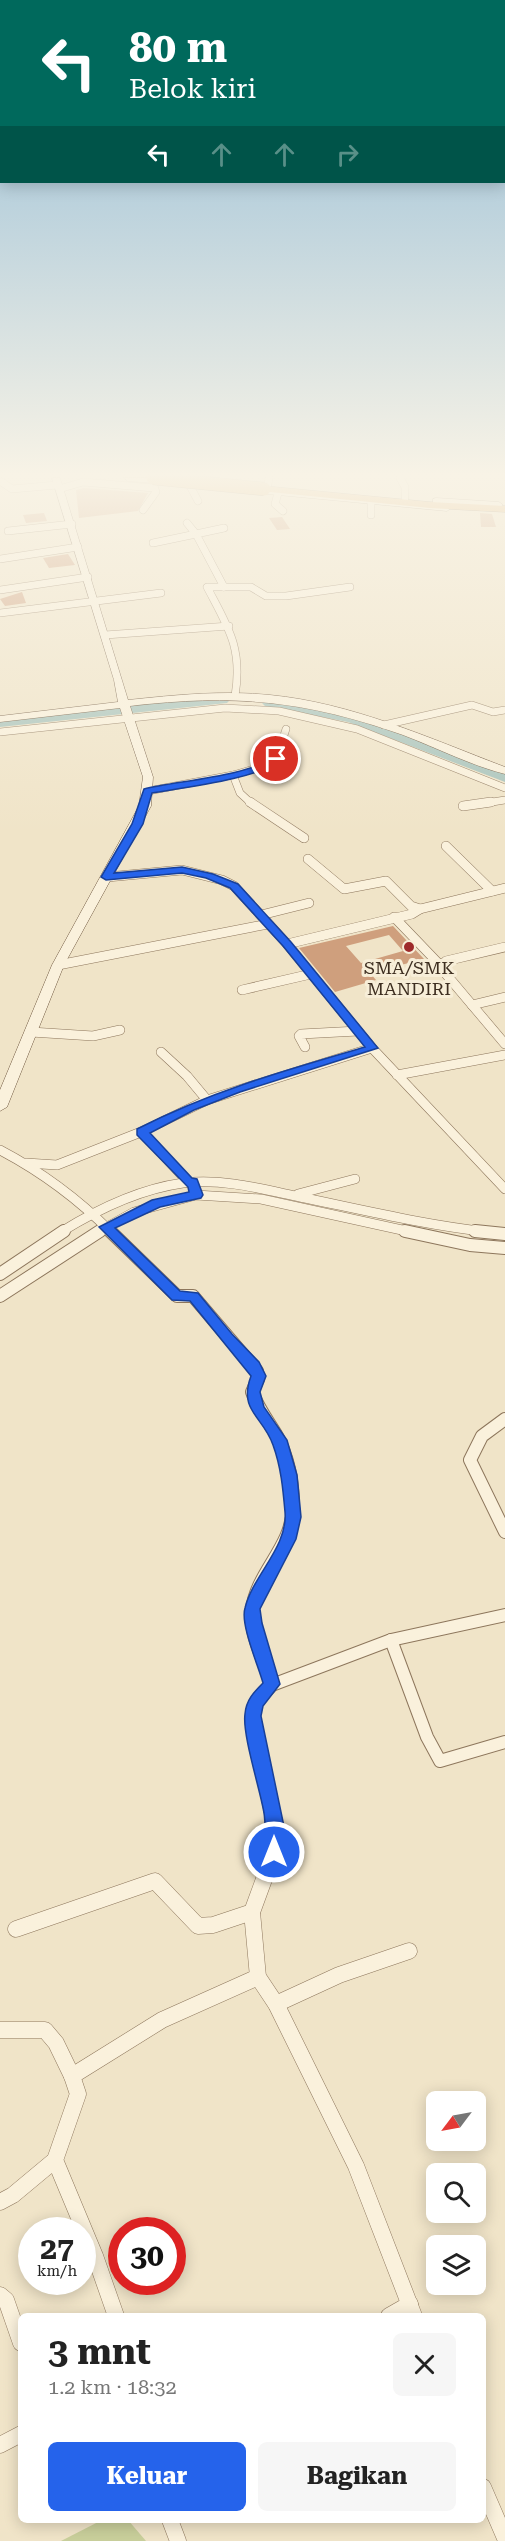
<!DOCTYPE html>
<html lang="id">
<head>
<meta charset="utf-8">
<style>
  body { margin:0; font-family:"Roboto Serif",serif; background:#f6f6f6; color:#222; height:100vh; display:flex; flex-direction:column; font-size:22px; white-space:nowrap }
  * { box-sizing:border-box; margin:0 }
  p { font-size:20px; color:#767676 }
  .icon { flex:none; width:33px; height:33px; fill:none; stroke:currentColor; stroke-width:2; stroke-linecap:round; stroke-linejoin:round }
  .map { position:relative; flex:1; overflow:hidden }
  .side { position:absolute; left:18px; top:2313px; width:468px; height:210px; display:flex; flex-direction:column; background:#fff; border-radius:9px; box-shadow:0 3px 15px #0003 }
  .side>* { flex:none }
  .banner { position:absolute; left:0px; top:0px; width:506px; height:183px; box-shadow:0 3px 15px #0003; background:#00695c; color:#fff; overflow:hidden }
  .needle { width:39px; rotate:238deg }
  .tools { position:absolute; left:426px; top:2091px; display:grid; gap:12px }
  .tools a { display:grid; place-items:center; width:60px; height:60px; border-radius:9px; background:#fff; box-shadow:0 3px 15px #0003; font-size:30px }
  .speed { position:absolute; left:18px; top:2217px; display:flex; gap:12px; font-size:30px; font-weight:700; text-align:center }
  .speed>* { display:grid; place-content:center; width:78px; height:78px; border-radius:50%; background:#fff; box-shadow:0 3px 15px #0003; line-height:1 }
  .speed small { font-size:15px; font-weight:400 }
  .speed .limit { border:9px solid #d22; background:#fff; color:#111 }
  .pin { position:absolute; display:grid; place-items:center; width:51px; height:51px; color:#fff; margin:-26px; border:3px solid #fff; border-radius:50%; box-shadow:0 2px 6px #0007 }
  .me { position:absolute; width:66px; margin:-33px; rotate:0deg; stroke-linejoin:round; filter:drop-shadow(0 0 4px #0008) }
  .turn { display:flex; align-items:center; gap:21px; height:126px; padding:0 30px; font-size:27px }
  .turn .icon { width:78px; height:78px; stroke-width:2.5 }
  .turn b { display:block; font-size:42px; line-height:51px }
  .lanes { display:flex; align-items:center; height:57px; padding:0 30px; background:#0003; justify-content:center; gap:30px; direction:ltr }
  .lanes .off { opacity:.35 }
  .round { display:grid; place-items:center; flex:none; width:63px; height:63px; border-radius:9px; background:#f6f6f6 }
  .overview { display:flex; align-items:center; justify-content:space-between; height:102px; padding:0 30px }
  h1 { font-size:36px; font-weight:700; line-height:45px }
  .cta { display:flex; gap:12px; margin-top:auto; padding:12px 30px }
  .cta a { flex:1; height:69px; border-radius:9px; background:#2563eb; color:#fff; font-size:24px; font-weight:700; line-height:69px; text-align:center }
  .cta a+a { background:#f6f6f6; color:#222 }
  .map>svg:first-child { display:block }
</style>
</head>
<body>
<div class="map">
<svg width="505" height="2541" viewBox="0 0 505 2541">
  <rect width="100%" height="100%" fill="#f0e4c8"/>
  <polygon fill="#c9cf9b" points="102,2520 128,2520 146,2541 61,2541"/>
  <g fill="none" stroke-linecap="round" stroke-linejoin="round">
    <g fill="#a9c4bc" fill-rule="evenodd">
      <polygon points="222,695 227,697 230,700 227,703 0,727 0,717"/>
      <polygon points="270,698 358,715 505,771 505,782 348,722 265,706 262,703"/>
    </g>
  </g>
  <g fill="#cf9f7d" fill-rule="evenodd">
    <polygon points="84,488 148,493 138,511 79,518 76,490"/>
    <polygon points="44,513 47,521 26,523 23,515"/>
    <polygon points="480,513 492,514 496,527 481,527"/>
    <polygon points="282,517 290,529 277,530 269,518"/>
    <polygon points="68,554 75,565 49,568 43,558"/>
    <polygon points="22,592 26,603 5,606 0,599"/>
    <path d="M393,926L424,959L370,973L376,980L335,992L299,948ZM389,935L403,951L361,963L346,946Z"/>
  </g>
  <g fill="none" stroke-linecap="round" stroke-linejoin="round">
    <defs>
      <g id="street-far3">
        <polyline points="400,478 405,487 405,498"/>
        <polyline points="0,481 12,489 57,485"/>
        <polyline points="189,484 198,501"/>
        <polyline points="268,484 269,478"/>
        <polyline points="59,489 83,482 154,488"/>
        <polyline points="278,493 275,504 283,511"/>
        <polyline points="371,503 371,515"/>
        <polyline points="143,510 156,492 154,486"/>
        <polyline points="224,528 196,534 224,587"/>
        <polyline points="8,531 72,524"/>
        <polyline points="153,543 196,534 187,523"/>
        <polyline points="0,559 78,547"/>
        <polyline points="0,590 88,577"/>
        <polyline points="0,613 161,593"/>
        <polyline points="105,635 229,626"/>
        <path d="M235,696C243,648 228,627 207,587H251L266,596H286L350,587"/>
        <polyline points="384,725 472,705 493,712 505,710"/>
        <polyline points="0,732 225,708 279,711 357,729 505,788"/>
        <polyline points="233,775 240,793 252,804"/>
        <polyline points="148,791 233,775 275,763 286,729"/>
        <polyline points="480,804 505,800"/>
      </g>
      <g id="street-far2">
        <polyline points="250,802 304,838"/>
        <polyline points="463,806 491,802"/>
        <polyline points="446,846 492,891"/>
        <polyline points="308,859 344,889 386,881 411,906 420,909 505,888"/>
        <polyline points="107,877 182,870 222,880 234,886 287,944 372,1048 505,1189"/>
        <polyline points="261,915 309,903"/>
        <polyline points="394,917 440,965"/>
        <polyline points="287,944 412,914 420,909"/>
        <polyline points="505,947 446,961 440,967 505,1044"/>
        <polyline points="58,965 268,924"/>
        <polyline points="242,990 311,974"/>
        <polyline points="472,1005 505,997"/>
        <polyline points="31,1032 93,1036 120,1030"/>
        <polyline points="305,1047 299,1036 301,1034 358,1031"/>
        <polyline points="161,1052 187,1076 207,1100"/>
        <polyline points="397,1075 505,1055"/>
        <polyline points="142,1132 189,1183"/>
        <path d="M0,1150C40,1171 79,1200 111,1232"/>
        <polyline points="26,1163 57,1165 141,1132 207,1100 372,1048"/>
        <polyline points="298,1194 355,1179"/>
        <path d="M61,1232C98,1209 140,1189 183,1183C222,1178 262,1189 300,1197C363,1210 425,1225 488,1232"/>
        <polyline points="98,1232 134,1212 196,1195 261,1199 411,1232"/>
      </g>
      <g id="street-far1">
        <path d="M110,1231L177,1296H193L257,1371L258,1379L252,1392C258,1408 268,1421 277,1436C288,1457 293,1482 293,1506C293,1547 256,1572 252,1610C249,1635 265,1662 272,1685"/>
        <polyline points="405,1231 470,1245 505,1248"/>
        <polyline points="475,1231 505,1234"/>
        <polyline points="0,1274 64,1231"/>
        <polyline points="0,1296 100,1231"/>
        <polyline points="505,1419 482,1436 470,1460 505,1532"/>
        <polyline points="391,1640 427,1737 440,1761 505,1742"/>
        <polyline points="269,1797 253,1716 255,1703 272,1685 391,1640 505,1615"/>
      </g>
      <g id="street">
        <polyline points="269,1796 277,1836 274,1852 252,1912 258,1977 276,2004 356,2166 414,2316"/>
        <polyline points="16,1929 155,1881 198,1926 213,1925 252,1912"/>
        <polyline points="276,2004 339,1975 409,1951"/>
        <polyline points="0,2030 45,2030 56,2043 72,2076"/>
        <polyline points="0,2202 13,2195 55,2160"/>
        <polyline points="0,2295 6,2300 21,2343"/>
        <polyline points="116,2316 95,2256 55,2160 78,2094 72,2076 162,2020 258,1977"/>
        <polyline points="389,2316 410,2304"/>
        <polyline points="0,2445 21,2434"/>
        <polyline points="483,2487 505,2538"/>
        <polyline points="170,2520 178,2541"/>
      </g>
      <g id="secondary">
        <path d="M52,478H60L128,700C175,695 223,690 270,695C352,703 429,738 505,767V774C470,765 437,748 403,735C304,700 234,694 130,706L153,777L151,806L64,965L7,1107L0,1111V1090L52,965L139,806L143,777L120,708L0,722V716L118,702L114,680Z"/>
        <polygon points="124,478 157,478 171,481 167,484 128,481"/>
        <polygon points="250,487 447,505 451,508 447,511 247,492 247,488"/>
        <polygon points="436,498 499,502 503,505 499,508 433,503 433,499"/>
      </g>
      <polygon id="highway" points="264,486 430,502 505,506 505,512 430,508 260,491 258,489"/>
    </defs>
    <use href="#street-far3" stroke="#8d765c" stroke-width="8"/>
    <use href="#street-far2" stroke="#8d765c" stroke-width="10"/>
    <use href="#street-far1" stroke="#8d765c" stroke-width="14"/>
    <use href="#street" stroke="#8d765c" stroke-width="17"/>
    <use href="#secondary" stroke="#6f573f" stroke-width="1"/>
    <use href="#highway" stroke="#5b4430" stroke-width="1"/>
    <use href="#street-far3" stroke="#faf1dc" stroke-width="7"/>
    <use href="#street-far2" stroke="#faf1dc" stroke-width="9"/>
    <use href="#street-far1" stroke="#faf1dc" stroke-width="12"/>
    <use href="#street" stroke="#faf1dc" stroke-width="16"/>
    <use href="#secondary" fill="#faf1dc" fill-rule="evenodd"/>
    <use href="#highway" fill="#e0a458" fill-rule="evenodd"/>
    <defs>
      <polyline id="highway-bridge" points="153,478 264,489"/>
    </defs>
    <use href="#highway-bridge" stroke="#5b4430" stroke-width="14" stroke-linecap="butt"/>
    <use href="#highway-bridge" stroke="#e0a458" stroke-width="13"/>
  </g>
  <linearGradient id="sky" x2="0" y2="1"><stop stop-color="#8fbad6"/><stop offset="0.57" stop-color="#f8f3e6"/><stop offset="1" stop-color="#f8f3e6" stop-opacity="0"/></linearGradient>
  <rect width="505" height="833" fill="url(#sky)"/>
  <path fill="#2563eb" stroke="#184099" stroke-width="1.5" d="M273,757L281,759C264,778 180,788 152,793L143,824L114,873L182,867L213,874L238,884L291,942L378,1048L240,1092L194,1110L150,1133L192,1178L197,1179L203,1195L201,1198L160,1207L115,1228L180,1291L198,1293L232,1334L259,1362L266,1376L260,1392L264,1407L287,1440L297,1475L301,1517L296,1539L260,1609L262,1623L280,1684L263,1706L261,1716L286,1836L281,1858L274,1860L268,1858C265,1851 266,1824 264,1813C260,1789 242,1734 245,1714C246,1700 254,1692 263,1683C258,1665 240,1624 245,1608C253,1575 288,1547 285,1512C283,1489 281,1467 273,1445C263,1416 238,1411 251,1376L190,1301L172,1300L99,1227L152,1200L189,1192L188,1187L137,1135V1129C211,1091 286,1070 365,1047L283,946L230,888L206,878L182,873L106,880L101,877L132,824L144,789C176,781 250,776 273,757Z"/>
  <circle fill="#9e2a2b" stroke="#f7eed8" stroke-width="2" cx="409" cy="947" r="6"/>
  <g text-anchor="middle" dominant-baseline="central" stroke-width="6" stroke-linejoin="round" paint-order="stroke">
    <g font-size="18" fill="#3d2e20" stroke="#f7eed8">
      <text x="409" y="967">SMA/SMK<tspan x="409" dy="21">MANDIRI</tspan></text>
    </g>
  </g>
</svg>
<div class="tools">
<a><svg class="needle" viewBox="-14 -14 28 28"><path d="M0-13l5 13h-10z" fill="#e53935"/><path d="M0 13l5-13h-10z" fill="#767676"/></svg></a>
<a><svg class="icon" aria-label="search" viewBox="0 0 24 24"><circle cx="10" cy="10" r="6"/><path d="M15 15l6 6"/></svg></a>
<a><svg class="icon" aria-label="layers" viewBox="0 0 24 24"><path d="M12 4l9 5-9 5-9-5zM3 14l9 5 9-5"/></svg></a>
</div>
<div class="speed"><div>27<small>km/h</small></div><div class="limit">30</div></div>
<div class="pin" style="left:276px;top:759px;background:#d93025"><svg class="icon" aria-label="arrive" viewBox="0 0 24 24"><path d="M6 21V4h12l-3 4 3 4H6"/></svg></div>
<svg class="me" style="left:274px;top:1852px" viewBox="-20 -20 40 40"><circle r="17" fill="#2563eb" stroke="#fff" stroke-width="3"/><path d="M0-11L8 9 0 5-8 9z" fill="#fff"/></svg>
<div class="banner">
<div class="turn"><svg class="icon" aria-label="left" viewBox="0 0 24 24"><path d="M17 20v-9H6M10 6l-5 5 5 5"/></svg><div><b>80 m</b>Belok kiri</div></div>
<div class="lanes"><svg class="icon" aria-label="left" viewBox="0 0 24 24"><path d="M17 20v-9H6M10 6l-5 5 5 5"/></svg><svg class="icon off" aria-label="ahead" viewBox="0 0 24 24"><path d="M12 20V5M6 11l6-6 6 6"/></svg><svg class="icon off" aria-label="ahead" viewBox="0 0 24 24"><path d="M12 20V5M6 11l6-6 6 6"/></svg><svg class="icon off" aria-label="right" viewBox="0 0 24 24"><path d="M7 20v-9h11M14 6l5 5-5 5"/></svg></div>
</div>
<section class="side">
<div class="overview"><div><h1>3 mnt</h1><p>1.2 km · 18:32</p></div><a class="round"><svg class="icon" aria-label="close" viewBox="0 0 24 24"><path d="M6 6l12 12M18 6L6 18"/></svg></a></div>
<div class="cta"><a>Keluar</a><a>Bagikan</a></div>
</section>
</div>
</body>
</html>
